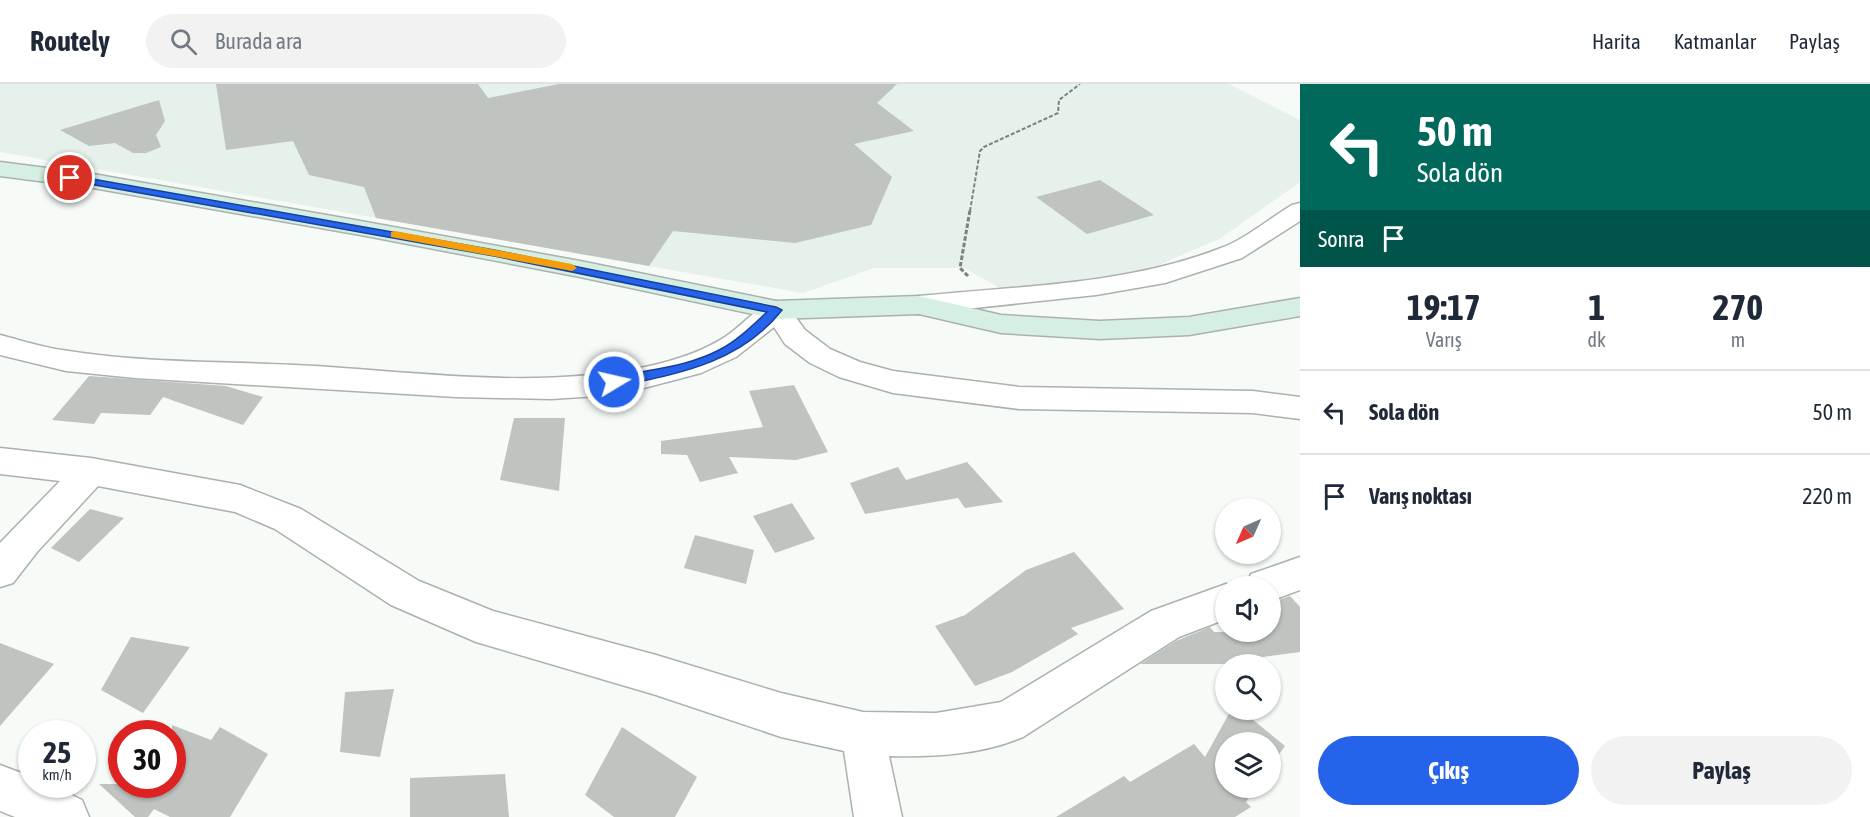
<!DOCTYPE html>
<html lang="tr">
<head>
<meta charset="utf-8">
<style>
  body { margin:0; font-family:"Asap Condensed",sans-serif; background:#f2f2f3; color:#1f2937; height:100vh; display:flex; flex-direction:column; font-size:22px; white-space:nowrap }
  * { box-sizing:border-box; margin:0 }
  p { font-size:20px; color:#747a83 }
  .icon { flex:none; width:33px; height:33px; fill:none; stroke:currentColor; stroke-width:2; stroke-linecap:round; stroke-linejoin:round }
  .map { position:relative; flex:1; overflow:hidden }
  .details { display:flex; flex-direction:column; background:#fff; width:570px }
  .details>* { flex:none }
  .top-card { background:#00695c; color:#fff; overflow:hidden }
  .needle { width:39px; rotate:225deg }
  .buttons { position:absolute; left:1215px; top:414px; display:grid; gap:12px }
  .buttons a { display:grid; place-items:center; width:66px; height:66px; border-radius:50%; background:#fff; box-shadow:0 2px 4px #0004; font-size:30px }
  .speed { position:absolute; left:18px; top:636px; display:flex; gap:12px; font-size:30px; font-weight:700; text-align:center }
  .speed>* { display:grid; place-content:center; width:78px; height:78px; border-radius:50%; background:#fff; box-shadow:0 2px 4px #0004; line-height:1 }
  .speed small { font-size:15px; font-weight:400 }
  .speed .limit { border:9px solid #d22; background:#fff; color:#111 }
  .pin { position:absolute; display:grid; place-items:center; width:51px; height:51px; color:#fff; margin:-26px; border:3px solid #fff; border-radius:50%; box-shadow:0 2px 6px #0007 }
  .me { position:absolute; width:66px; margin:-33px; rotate:81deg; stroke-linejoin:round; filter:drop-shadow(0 0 4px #0008) }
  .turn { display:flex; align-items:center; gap:21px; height:126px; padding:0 18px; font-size:27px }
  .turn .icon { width:78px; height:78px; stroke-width:2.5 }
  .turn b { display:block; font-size:42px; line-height:51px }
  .then { display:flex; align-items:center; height:57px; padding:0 18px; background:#0003; gap:12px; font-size:22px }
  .eta { display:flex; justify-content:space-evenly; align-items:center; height:102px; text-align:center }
  .eta b { font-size:36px; font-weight:700; line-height:42px }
  .action { display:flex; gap:12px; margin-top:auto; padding:12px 18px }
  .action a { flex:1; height:69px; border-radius:36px; background:#2563eb; color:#fff; font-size:24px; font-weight:700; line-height:69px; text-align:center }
  .action a+a { background:#f2f2f3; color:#1f2937 }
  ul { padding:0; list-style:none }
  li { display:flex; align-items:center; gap:18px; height:84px; padding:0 18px; border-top:2px solid #e0e1e3 }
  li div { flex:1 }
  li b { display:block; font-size:22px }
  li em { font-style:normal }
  header { display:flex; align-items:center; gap:36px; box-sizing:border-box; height:84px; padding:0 30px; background:#fff; border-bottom:2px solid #e0e1e3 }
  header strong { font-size:28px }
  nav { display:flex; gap:33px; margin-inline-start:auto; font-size:21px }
  .search { width:420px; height:54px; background:#f2f2f3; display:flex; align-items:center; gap:15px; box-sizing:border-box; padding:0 21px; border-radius:33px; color:#747a83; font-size:22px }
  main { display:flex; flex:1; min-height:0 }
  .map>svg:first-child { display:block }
</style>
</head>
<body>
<header>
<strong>Routely</strong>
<div class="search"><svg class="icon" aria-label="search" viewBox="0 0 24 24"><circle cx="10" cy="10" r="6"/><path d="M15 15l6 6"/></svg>Burada ara</div>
<nav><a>Harita</a><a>Katmanlar</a><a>Paylaş</a></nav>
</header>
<main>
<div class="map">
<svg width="1300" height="733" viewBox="0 0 1300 733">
  <rect width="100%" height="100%" fill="#f6fbf8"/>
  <polygon fill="#e5f1ea" points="0,0 1229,0 1300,36 1300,98 1221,154 1136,191 1002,205 964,184 874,184 803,209 0,68"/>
  <g fill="#bfc4c1">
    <polygon points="216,0 478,0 488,14 559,0 897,0 877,19 914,47 854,60 892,93 871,141 795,159 673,147 649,182 376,134 364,103 309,91 293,57 226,66"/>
    <polygon points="159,16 165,37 156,51 161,63 146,69 133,69 115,59 89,62 60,46"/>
    <polygon points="1100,96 1154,131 1087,150 1036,113"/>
    <polygon points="89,292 226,302 263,313 243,341 163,313 150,331 101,329 94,340 52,336"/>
    <polygon points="794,301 828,368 796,376 729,373 738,389 700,398 687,371 661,370 661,357 763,343 749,307"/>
    <polygon points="514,334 565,334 559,407 500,396"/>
    <polygon points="967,378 1003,418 965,424 958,414 865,430 850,399 898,383 906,396"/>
    <polygon points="792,419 815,455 775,469 753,432"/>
    <polygon points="90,425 124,434 79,478 51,464"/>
    <polygon points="695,451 754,466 746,500 684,484"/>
    <polygon points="1074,468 1124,525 1071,544 1078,550 1012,588 975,602 935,542 965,531 1026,486"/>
    <polygon points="1290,512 1300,523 1300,568 1240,576 1244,580 1140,580 1176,557 1210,543 1214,548 1270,548 1270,519"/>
    <polygon points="131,553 190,563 143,629 101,606"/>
    <polygon points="0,559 54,580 0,642"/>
    <polygon points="394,605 380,673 340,668 345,608"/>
    <polygon points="1231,626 1241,626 1285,662 1270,683 1270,658 1226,658 1226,704 1256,704 1246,718 1251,723 1235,733 1056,733 1124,692 1130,698 1194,660 1205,673"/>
    <polygon points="172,641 211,656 220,643 268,670 230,733 170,733 154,725 148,733 135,733 99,700 172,700"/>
    <polygon points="622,643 697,693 675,733 614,733 585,711"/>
    <polygon points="505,690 509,733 410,733 410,694"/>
  </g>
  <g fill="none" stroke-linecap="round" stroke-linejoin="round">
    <defs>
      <g id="minor">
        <path d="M1300,119V137L1242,174L1165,199L1096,211L919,230L909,227L905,221L909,215L919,212C1020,202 1126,201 1221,164C1244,156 1270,134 1292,121Z"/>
        <path d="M776,217L786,220L805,246L830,265L860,278L893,287L1019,303L1253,307L1300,313V335L1253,329L1019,325L893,309L839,293L810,279L785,260L774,243L736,273L701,289L644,304L598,312L551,315L456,313L135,294L66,287L0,271V251C20,256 41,263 62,266C145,280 231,277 315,282C424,289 536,305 645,283C673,277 700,269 725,253C742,242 757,222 776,217Z"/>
        <path d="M0,364L91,374L240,401L301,425L419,497L493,527L656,571L781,609L863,628L936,629L1001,618L1151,527L1226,500L1234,502H1226V535L1179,553L1023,653C981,671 934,673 889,672L902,733H854L844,667L781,653L656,611L476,558L391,521L275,445L235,428L98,402L37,468L13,499L0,503V459L60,397L0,390Z"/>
        <polygon points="1300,473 1300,506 1270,517 1270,502 1245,502 1251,490"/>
        <polygon points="0,681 32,693 32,700 49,700 82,716 89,733 15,733 0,727"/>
      </g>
      <polygon id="secondary" points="0,78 93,90 366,138 580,177 776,217 919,212 1001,231 1100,237 1189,233 1300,214 1300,232 1189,251 1100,255 1001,249 919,230 776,235 580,193 366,152 93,104 0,92"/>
    </defs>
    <use href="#minor" stroke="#acb1ae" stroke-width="3"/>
    <use href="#secondary" stroke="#acb1ae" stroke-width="3"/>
    <polyline stroke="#7d817f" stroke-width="2" stroke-dasharray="4 2" stroke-linecap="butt" points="970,127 980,67 984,63 1058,29 1059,16 1080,0"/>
    <polyline stroke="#7d817f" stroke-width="3" stroke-dasharray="4.5 2" stroke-linecap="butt" points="968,192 960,184 970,126"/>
    <use href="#minor" fill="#fff" fill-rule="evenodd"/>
    <use href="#secondary" fill="#d5f0e3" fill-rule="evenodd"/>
  </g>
  <path fill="#2563eb" stroke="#184099" stroke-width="1.5" d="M70,91L494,166L776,223L782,226C740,280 676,290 614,303L609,301L607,298L609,295C646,285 685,284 719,266C737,257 752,242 767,228L494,172L67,96L65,94Z"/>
  <polygon fill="#f59e0b" points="395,147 572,180 577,184 572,187 391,153 391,148"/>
</svg>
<div class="buttons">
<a><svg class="needle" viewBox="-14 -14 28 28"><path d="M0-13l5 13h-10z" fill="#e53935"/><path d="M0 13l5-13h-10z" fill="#747a83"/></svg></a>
<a><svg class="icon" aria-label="sound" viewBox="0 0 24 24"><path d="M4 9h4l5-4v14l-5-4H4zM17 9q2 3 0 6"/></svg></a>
<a><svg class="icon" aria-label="search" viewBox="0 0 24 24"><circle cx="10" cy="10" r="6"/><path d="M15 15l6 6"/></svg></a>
<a><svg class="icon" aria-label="layers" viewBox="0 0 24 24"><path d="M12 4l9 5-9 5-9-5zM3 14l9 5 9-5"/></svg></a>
</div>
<div class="speed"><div>25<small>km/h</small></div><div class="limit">30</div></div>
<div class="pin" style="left:70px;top:94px;background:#d93025"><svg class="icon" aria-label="arrive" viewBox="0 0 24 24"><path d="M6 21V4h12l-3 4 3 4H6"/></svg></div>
<svg class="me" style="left:614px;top:298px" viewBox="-20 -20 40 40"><circle r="17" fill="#2563eb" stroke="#fff" stroke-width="3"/><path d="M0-11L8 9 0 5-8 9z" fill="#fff"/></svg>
</div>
<section class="details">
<div class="top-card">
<div class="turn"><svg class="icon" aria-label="left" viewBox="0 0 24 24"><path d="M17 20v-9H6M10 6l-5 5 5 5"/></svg><div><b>50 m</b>Sola dön</div></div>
<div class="then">Sonra<svg class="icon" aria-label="arrive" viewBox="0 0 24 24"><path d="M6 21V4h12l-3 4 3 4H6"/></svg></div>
</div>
<div class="eta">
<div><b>19:17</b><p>Varış</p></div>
<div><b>1</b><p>dk</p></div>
<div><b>270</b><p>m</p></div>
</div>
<ul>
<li><svg class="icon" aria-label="left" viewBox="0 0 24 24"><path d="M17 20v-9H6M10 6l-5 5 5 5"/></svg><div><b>Sola dön</b></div><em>50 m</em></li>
<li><svg class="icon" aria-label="arrive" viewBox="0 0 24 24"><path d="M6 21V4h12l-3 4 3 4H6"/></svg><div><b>Varış noktası</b></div><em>220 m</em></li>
</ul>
<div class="action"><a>Çıkış</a><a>Paylaş</a></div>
</section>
</main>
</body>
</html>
